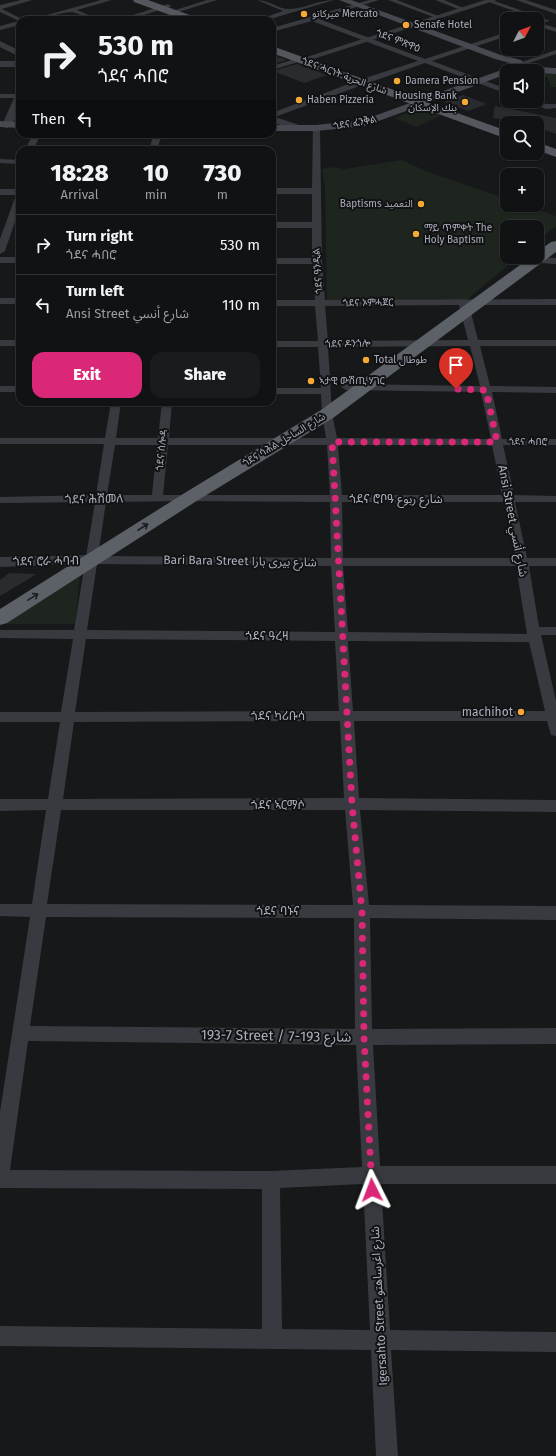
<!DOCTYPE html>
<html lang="en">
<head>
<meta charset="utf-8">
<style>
  body { margin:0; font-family:"Fira Sans","Noto Sans Arabic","Noto Sans Ethiopic",sans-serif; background:#1a1b1d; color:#f1f3f6; height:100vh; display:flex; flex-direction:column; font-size:15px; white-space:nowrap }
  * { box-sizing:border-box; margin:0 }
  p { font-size:13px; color:#9c9ea0 }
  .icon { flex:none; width:22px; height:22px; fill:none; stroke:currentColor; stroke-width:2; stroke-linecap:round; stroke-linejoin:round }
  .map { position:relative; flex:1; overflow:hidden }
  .details { position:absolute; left:16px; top:146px; width:260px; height:260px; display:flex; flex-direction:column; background:#111214; border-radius:12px; box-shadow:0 1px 3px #0004,0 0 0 1px #303234 }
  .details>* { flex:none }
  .banner { position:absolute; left:16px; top:16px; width:260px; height:122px; border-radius:12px; box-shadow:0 1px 3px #0004,0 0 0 1px #303234; background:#111214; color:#f1f3f6; overflow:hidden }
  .needle { width:26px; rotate:48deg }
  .controls { position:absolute; left:500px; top:12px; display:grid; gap:8px }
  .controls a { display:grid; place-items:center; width:44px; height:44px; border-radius:8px; background:#111214; box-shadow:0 1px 3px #0004,0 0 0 1px #303234; font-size:20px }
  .pin { position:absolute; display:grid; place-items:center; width:34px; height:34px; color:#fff; margin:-41px -17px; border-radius:50% 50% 50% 0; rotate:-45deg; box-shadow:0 0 4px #0007 }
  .pin .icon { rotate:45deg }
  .me { position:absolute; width:44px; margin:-22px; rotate:357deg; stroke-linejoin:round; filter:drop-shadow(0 0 3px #0008) }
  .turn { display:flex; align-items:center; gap:14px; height:84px; padding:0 16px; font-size:18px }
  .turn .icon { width:52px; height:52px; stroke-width:2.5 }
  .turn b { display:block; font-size:28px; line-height:34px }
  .then { display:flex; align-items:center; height:38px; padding:0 16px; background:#0003; gap:8px; font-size:15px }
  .eta { display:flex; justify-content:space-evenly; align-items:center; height:68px; text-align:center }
  .eta b { font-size:24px; font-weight:800; line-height:28px }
  .button { display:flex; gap:8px; margin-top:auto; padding:8px 16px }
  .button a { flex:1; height:46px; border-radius:12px; background:#db2777; color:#fff; font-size:16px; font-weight:800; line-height:46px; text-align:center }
  .button a+a { background:#1a1b1d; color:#f1f3f6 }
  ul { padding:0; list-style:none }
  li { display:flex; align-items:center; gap:12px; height:60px; padding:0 16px; border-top:1px solid #303234 }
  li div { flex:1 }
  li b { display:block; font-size:15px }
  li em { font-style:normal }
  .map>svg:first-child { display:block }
</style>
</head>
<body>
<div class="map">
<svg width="556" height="1456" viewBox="0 0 556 1456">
  <rect width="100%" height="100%" fill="#17181a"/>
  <g fill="#1d251e">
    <polygon points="537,73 556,74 556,87 551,87 547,77 537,78"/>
    <polygon points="419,108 442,115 417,127 394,118"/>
    <polygon points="402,160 428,172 507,199 507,205 524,205 556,216 556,226 537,241 537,227 507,227 507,257 518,257 464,302 327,302 325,188 322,169 334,167 344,169"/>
    <polygon points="80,576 75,624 0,624"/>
  </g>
  <g fill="#2a2b2e">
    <polygon points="272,55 287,60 272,64"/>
    <polygon points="297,64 327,75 304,83 273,71"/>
    <polygon points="463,95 487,104 468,111 444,102"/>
    <polygon points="495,106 556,118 556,134 537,127 537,123 524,123 493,118"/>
    <polygon points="9,573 37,574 0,596 0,580"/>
  </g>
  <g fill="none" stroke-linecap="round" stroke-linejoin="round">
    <g fill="#383a3f" fill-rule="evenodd">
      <polygon points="21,0 32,0 2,9 24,20 20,20 20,25 0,30 0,26 19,21 0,12 0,5"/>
      <path d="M101,0H112L77,10L100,20C88,20 78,12 70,12C56,13 43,20 29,20Z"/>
      <polygon points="207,0 217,0 172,14 169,12"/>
      <path d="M257,0C269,0 280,10 290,9C304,9 318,0 334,0L267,20H257L283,11Z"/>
      <polygon points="369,0 379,0 319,19 425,59 507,32 507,36 432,61 507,89 507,94 425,63 365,84 272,118 272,113 359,80 418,61 312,21 272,32 272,28"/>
      <polygon points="388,0 397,0 441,17 436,18"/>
      <polygon points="435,0 444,0 466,9 461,10"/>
      <polygon points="483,0 492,0 550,21 545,22"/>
      <polygon points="516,0 526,0 556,10 556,14"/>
      <polygon points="168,4 171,6 170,7 127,20 117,20"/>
      <polygon points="537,22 556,28 556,32 537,26"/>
      <polygon points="556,50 556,54 523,65 519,63"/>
      <polygon points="298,58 305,60 272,70 272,66"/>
      <rect x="0" y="94" width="20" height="4"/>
      <path d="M525,101C536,101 545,105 556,104V108L546,109Z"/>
      <path d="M313,126L320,128L322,261L325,300L556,299V305H469L478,340H556V346H480L490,386L556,387V393L492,392L502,439H556V445H503L514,495L556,496V502H515L527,558H556V566H529L539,627H556V635H541L556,701V736L551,735L547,721H354L359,798L556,800V812L360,810L369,905L556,906V920L370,918L372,1029L556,1028V1044L373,1045L380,1166H556V1184H381L390,1330L556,1332V1352L391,1350L398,1456H376L371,1350L0,1346V1326L262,1329V1189L0,1188V1112L30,917L0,916V904H32L46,810L0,811V799H48L60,722H0V712H61L73,639L0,638V630H74L95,502L0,503V497L96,495L104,444H0V438H105L111,402H121L116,438H158L162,402H172L169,438H326L322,414L321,394H272V388H321L318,347H272V341H318L315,306H272V300H315L313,264H272V258H312V228H272V222H312V194H272V188H312ZM459,305L468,340L328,341L325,306ZM470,346L480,386L346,384L341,387L346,390L481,392L491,439L337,438L332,414L328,347ZM115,445H157L152,495H107ZM168,445H327L330,495H163ZM338,445H492L502,495H342ZM189,501L330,502L331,558L98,556L106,502ZM342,502H504L515,558H343ZM97,564L331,566L335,632L87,630ZM343,566H516L527,634L348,632ZM86,639L335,641L339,711L75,712ZM348,641L529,642L545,711H353ZM340,721L344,798L63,799L74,722ZM61,810H345L353,905L47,904ZM46,917L354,918L355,1029L30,1026ZM28,1041L356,1045L362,1167L271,1171L10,1170ZM363,1184L370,1330L282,1329L280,1188Z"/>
      <polygon points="33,134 41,134 33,150 25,150"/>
      <polygon points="154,134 162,134 157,150 149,150"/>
      <polygon points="0,159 20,160 20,164 0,163"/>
      <polygon points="0,189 20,189 20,207 5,251 0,254 0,239 16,195 0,195"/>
      <rect x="0" y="257" width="20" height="6"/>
      <polygon points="518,257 556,258 556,264 521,262 516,259"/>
      <rect x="0" y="298" width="20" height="6"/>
      <rect x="0" y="340" width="20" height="6"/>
      <rect x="0" y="386" width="20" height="6"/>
    </g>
    <g fill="#383a3f" fill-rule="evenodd">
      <polygon points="485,0 497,0 304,62 301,63 297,60"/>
      <polygon points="0,41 20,51 20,57 0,47"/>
      <rect x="0" y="61" width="20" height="6"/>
      <path d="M20,93C20,102 17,125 7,128L4,127L2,125L15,96Z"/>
      <polygon points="272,116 302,126 304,128 299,131 272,122"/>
      <polygon points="92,555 97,557 99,560 97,563 0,567 0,557"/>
    </g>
    <g fill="#46494f" fill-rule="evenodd">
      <polygon points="339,0 351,0 501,55 521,60 523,62 518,65 495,59"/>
      <polygon points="520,66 556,68 556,74 537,73 537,71 517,71 515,69 517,67"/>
      <polygon points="507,68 512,71 507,71 507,74 365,126 316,131 272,131 272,125 316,125 363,120"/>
      <polygon points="0,121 20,122 20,128 0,127"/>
    </g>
    <g fill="#54575e" fill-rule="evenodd">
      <polygon points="133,0 148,0 198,18 199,20 184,20 134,2"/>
      <polygon points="272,46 507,131 507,139 272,53"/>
      <polygon points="537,142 556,149 556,157 537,150"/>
    </g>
    <polygon fill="#5c6067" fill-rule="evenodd" points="556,241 556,252 333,418 195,502 7,623 0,625 0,609 183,494 321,410 531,257 537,257 537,252 551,242"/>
  </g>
  <defs><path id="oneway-shaft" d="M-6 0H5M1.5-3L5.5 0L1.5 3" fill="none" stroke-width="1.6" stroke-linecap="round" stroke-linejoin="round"/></defs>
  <g stroke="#1d1e21">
    <use href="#oneway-shaft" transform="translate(143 527) rotate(-33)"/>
    <use href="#oneway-shaft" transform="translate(33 597) rotate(-32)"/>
  </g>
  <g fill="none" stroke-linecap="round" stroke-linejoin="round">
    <polyline stroke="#db2777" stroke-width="7" stroke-dasharray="0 12.6" points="372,1190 364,1037 362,912 352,804 332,442 497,442 486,390 456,389"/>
  </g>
  <g fill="#f4aa35" stroke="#121215" stroke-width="1.5">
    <circle cx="304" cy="14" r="4"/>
    <circle cx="406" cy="25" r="4"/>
    <circle cx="397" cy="81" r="4"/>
    <circle cx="299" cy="100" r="4"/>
    <circle cx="465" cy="102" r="4"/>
    <circle cx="421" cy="204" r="4"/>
    <circle cx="416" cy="234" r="4"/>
    <circle cx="366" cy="360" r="4"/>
    <circle cx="311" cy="381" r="4"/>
    <circle cx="521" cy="712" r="4"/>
  </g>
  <g text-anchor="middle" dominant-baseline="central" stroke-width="4" stroke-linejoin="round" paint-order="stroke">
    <g font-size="10" fill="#aaafba" stroke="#121215" text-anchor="start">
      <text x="312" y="14">ميركاتو Mercato</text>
      <text x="414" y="25">Senafe Hotel</text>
      <text x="405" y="81">Damera Pension</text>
      <text x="457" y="96" text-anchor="end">Housing Bank<tspan x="457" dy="12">بنك الإسكان</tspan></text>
      <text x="307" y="100">Haben Pizzeria</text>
      <text x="413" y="204" text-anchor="end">Baptisms التعميد</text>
      <text x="424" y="228">ማይ ጥምቀት The<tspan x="424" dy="12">Holy Baptism</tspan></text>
      <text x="374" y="360">Total طوطال</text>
      <text x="319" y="381">ኣታዊ ውሽጢ ሃገር</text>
    </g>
    <g font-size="10" fill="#aaafba" stroke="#121215">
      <text transform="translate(398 41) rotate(21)">ጎደና ምጽዋዕ</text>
      <text transform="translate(344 76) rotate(20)">ጎደና ሓርነት شارع الحرية</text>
      <text transform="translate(355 123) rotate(-10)">ጎደና ፈንቅል</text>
      <text transform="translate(318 271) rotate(-94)">ጎደና ዓንዲል</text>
      <text transform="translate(368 303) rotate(-1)">ጎደና ኦምሓጀር</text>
      <text transform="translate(348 344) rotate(-1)">ጎደና ዶንጎሎ</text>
      <text transform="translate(284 440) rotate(-31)">ጎደና ሳሕል شارع الساحل</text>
      <text x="528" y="442">ጎደና ሓበሮ</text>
      <text transform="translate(162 450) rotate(-84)">ጎደና ሰሎዳ</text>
    </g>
    <g font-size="12" fill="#aaafba" stroke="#121215">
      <text transform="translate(94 499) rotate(-1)">ጎደና ሕሽመለ</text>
      <text x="396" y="499">ጎደና ሮቦዓ شارع ربوع</text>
      <text transform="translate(513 521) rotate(79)">Ansi Street شارع أنسي</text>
      <text transform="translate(46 561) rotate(-1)">ጎደና ሮራ ሓባብ</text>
      <text transform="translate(240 561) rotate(1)">Bari Bara Street شارع بيرى بارا</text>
      <text x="267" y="636">ጎደና ዓረዛ</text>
      <text x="278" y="716">ጎደና ካሪቡሳ</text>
      <text x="278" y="805">ጎደና ኣርማሶ</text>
      <text x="278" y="911">ጎደና ባኑና</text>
      <text transform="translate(379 1306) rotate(-93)">Igersahto Street شارع اغرساهتو</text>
    </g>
    <g font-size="12" fill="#aaafba" stroke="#121215" text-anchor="end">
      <text x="513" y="712">machihot</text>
    </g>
    <g font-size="14" fill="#aaafba" stroke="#121215">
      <text transform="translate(276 1036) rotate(1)">193-7 Street / شارع 193-7</text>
    </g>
  </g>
</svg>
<div class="controls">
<a><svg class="needle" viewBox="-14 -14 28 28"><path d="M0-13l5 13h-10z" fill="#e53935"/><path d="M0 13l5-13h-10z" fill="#9c9ea0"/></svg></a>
<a><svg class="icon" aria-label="sound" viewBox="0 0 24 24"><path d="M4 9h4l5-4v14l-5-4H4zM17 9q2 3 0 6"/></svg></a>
<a><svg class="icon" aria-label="search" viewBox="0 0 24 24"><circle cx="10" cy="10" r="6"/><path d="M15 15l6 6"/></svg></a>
<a>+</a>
<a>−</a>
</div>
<div class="pin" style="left:456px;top:389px;background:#d93025"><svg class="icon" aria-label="arrive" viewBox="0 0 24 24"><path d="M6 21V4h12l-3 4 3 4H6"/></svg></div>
<svg class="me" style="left:372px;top:1190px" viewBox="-20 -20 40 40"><path d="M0-17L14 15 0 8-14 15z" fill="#db2777" stroke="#fff" stroke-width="4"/></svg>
<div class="banner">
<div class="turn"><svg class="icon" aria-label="right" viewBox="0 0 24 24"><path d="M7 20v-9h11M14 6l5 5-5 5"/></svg><div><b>530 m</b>ጎደና ሓበሮ</div></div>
<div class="then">Then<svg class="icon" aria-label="left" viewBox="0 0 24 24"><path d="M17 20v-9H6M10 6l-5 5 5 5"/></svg></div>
</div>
<section class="details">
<div class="eta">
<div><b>18:28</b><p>Arrival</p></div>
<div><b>10</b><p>min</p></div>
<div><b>730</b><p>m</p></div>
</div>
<ul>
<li><svg class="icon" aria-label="right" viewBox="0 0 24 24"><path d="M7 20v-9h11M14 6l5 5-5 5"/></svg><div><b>Turn right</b><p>ጎደና ሓበሮ</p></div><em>530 m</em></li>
<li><svg class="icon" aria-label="left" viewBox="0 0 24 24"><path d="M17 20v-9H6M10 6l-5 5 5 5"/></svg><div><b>Turn left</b><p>Ansi Street شارع أنسي</p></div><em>110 m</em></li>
</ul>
<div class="button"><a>Exit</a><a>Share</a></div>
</section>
</div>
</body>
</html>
